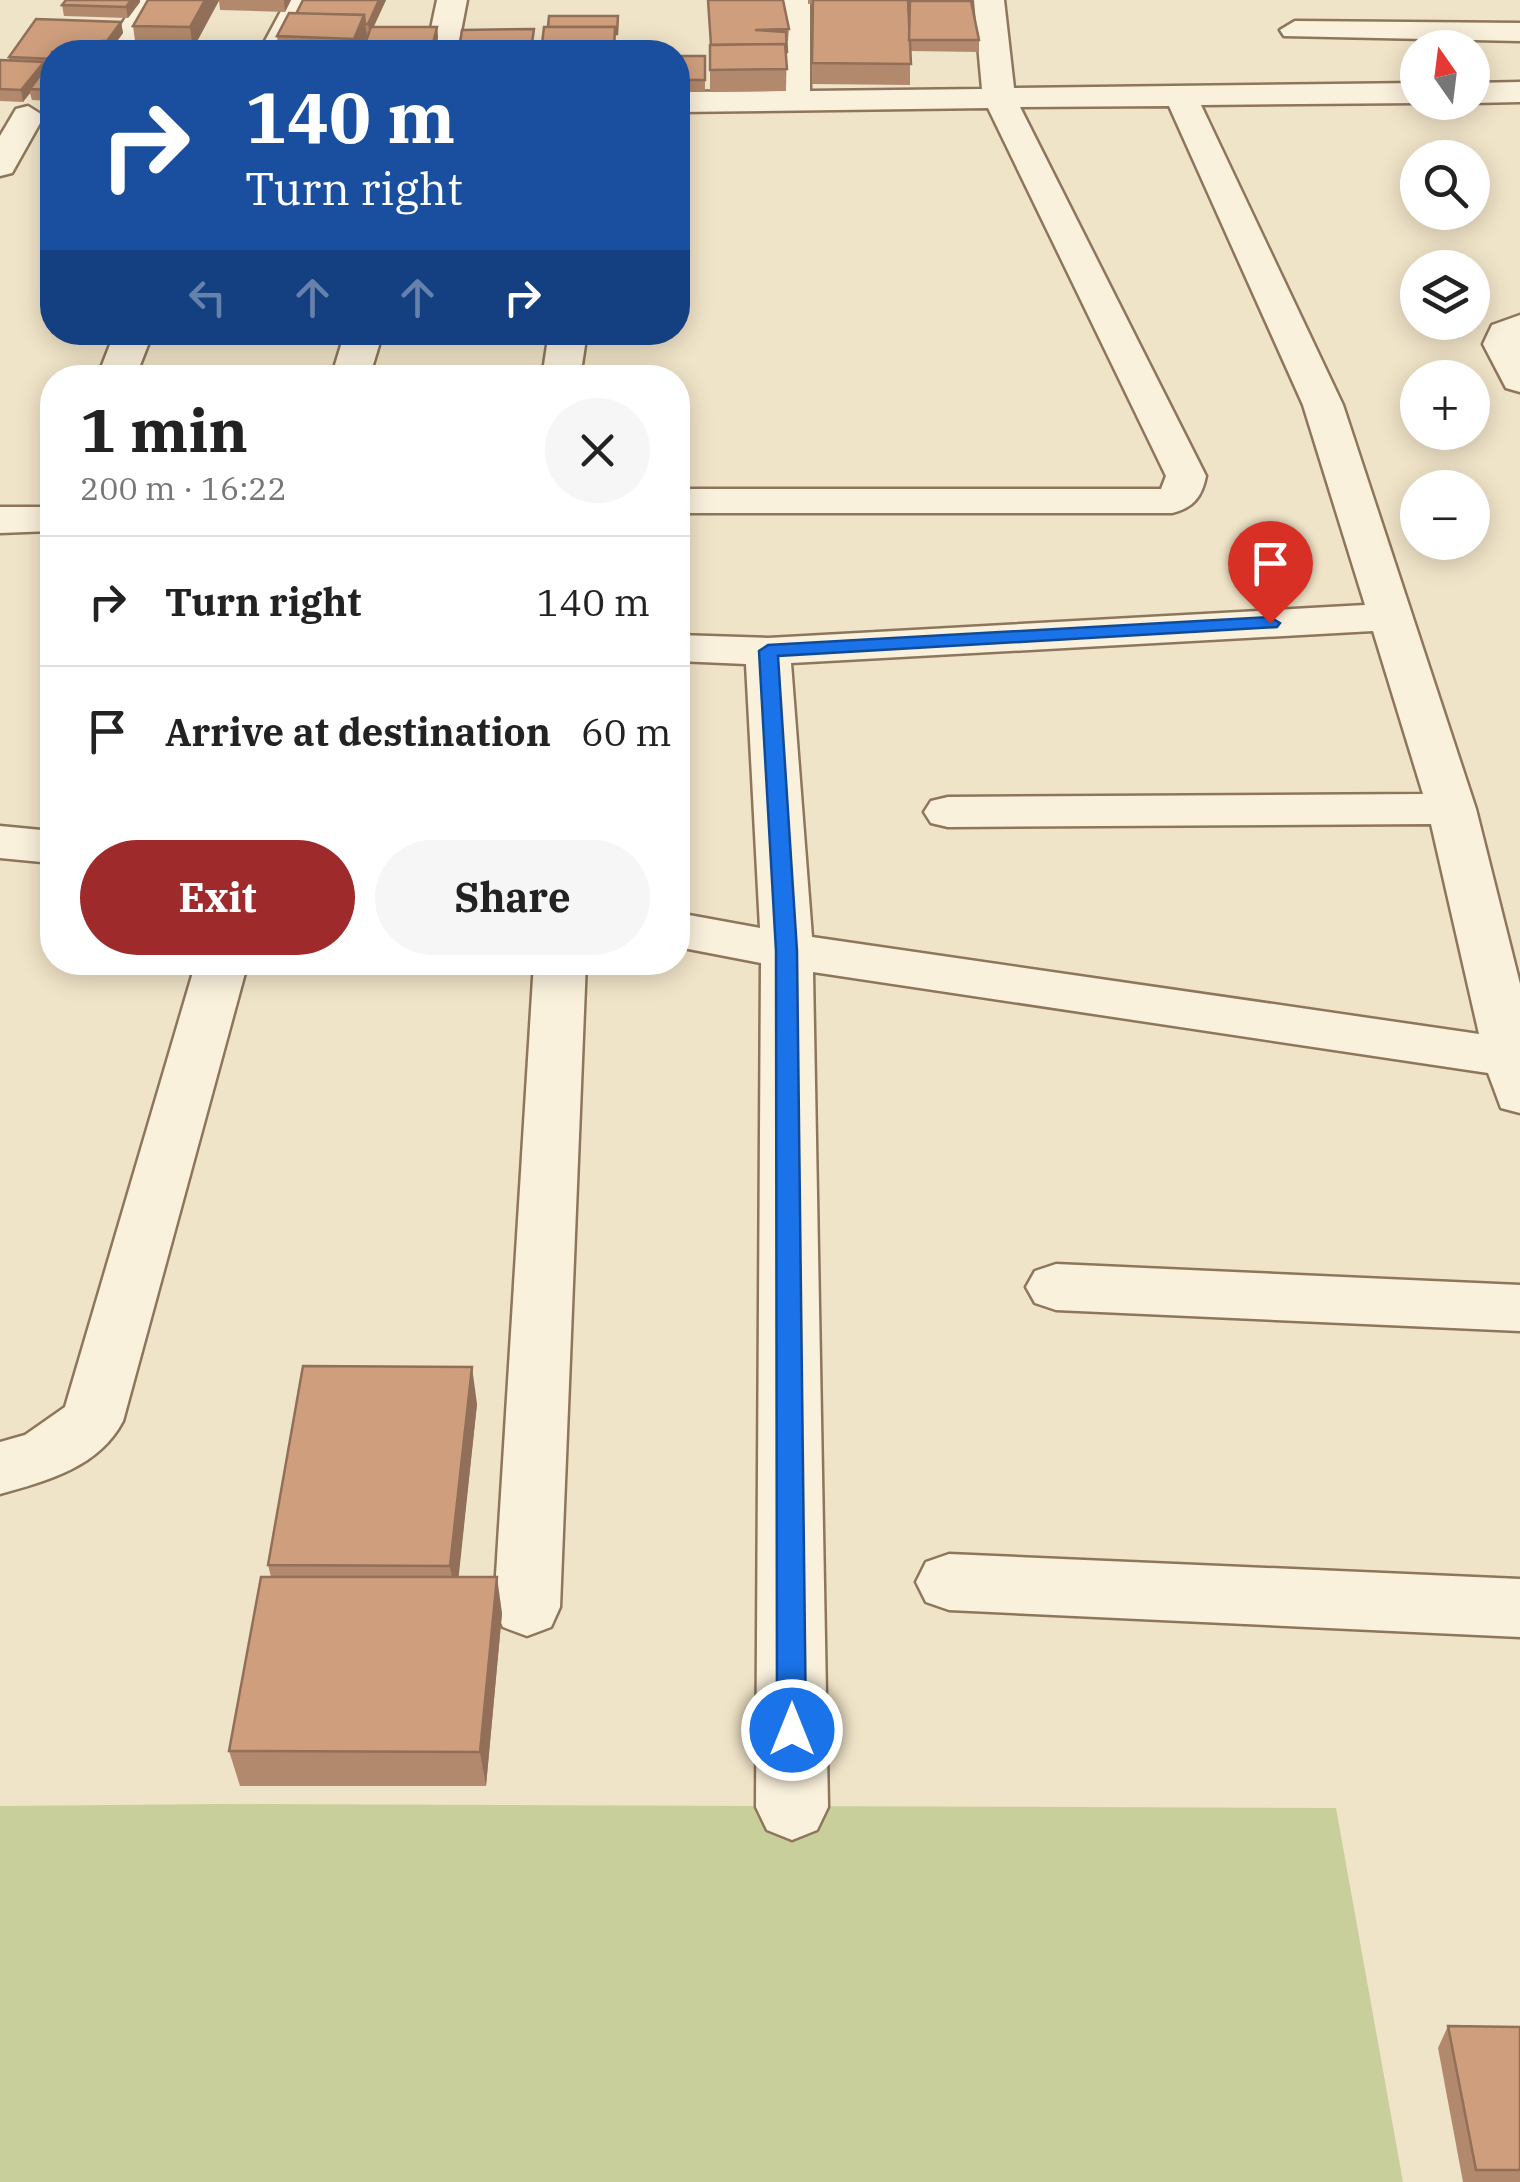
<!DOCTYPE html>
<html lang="en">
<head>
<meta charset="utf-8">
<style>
  body { margin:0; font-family:"IBM Plex Serif",serif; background:#f6f6f6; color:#222; height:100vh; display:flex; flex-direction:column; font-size:38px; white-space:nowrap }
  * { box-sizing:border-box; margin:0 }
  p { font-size:32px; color:#767676 }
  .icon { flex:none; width:55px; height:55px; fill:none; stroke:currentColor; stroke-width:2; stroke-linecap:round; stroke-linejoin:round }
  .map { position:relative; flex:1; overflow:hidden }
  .drawer { position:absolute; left:40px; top:365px; width:650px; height:610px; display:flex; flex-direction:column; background:#fff; border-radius:40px; box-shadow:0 5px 25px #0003 }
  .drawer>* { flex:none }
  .hud { position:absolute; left:40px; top:40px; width:650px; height:305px; border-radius:40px; box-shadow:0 5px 25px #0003; background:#1a4fa0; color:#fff; overflow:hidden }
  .needle { width:65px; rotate:346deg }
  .buttons { position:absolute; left:1400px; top:30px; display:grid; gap:20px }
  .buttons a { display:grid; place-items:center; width:90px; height:90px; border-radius:50%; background:#fff; box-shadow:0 5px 25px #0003; font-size:50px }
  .pin { position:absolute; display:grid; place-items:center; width:85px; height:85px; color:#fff; margin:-102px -42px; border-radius:50% 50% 50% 0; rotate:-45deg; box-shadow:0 0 10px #0007 }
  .pin .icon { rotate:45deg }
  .me { position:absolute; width:110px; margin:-55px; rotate:0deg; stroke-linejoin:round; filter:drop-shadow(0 0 8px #0008) }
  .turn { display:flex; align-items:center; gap:35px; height:210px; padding:0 40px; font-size:45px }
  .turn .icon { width:130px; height:130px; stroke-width:2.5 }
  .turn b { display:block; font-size:70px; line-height:85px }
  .lanes { display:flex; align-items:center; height:95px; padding:0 40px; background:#0003; justify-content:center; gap:50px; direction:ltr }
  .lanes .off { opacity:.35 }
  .round { display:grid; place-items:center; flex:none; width:105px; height:105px; border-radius:52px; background:#f6f6f6 }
  .summary { display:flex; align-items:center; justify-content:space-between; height:170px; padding:0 40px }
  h1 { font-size:60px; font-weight:800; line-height:75px }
  .action { display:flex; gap:20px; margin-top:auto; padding:20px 40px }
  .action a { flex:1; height:115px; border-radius:60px; background:#9e2a2b; color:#fff; font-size:40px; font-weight:800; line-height:115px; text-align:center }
  .action a+a { background:#f6f6f6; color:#222 }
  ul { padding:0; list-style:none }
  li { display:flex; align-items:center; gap:30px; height:130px; padding:0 40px; border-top:2px solid #e0e0e0 }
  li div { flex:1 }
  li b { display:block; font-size:38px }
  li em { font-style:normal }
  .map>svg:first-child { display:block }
</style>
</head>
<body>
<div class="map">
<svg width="1520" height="2182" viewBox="0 0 1520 2182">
  <rect width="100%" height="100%" fill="#f0e4c8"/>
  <polygon fill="#c9cf9b" points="220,1804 1336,1808 1403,2182 0,2182 0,1806"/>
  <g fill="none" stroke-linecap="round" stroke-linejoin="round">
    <defs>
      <g id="minor">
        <polygon points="137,0 167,0 134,52 104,52"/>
        <polygon points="287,0 317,0 289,52 259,52"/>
        <polygon points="437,0 467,0 457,52 426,52"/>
        <path d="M780,0H810V91L982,89L974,0H1004L1014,88L1418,83V103L1201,105L1343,405L1476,809L1520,984V1113L1501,1108L1488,1073L813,972L828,1807L817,1830L792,1840L767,1830L756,1807L761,963L678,947V913L760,928L746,664L678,661V635L768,638L1365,605L1303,405L1169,106L1020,107L1206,476C1202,497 1193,508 1172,513H678V489H1161L1166,476L988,108L678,112V92L778,91ZM1373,631L1423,794L948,797L931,801L924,812L931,823L948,827L1431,824L1479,1034L812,937L791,663Z"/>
        <polygon points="1295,21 1520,23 1520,41 1284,36 1280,30"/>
        <polygon points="1520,82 1520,102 1472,103 1472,83"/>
        <polygon points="28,106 44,116 12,173 0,176 0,136 16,109"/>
        <polygon points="1520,315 1520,392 1506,388 1483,344 1492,325"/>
        <polygon points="115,332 153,332 135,378 97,378"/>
        <polygon points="345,332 383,332 369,378 331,378"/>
        <polygon points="549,332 587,332 580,378 542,378"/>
        <polygon points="0,507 52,507 52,531 0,533"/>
        <polygon points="0,826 52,831 52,863 0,858"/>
        <path d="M196,962H248L123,1421C99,1467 47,1481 0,1494V1442L25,1435L65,1407Z"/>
        <polygon points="534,962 586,962 560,1607 551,1627 527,1636 503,1627 494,1607"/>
        <polygon points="1056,1264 1520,1285 1520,1331 1056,1310 1035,1303 1026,1287 1035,1271"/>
        <polygon points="949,1554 1520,1579 1520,1637 949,1610 926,1602 916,1582 926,1562"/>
      </g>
    </defs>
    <use href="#minor" stroke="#8d765c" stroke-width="5"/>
    <use href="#minor" fill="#faf1dc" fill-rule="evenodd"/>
  </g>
  <g fill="#b2896c">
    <polygon points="148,0 291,0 285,12 220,10 219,1 196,43 187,49 136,48 133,26"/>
    <polygon points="303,0 386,0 373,27 437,27 438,38 434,52 279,52 277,36 296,14"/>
    <polygon points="783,0 789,29 788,41 787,41 786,91 710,92 710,45"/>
    <polygon points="808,0 968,0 979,40 979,52 910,51 910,85 812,84 813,4 808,4"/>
    <polygon points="140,2 128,18 64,16 62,5"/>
    <polygon points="121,22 123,33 109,52 52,52 52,101 32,100 30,93 23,102 0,101 0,60 9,60 9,57"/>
    <rect x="678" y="56" width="27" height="36"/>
    <polygon points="477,1404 458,1577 502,1613 486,1786 240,1786 229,1751 271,1577 268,1565"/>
    <polygon points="1448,2026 1520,2027 1520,2182 1463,2182 1438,2048"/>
  </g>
  <g fill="#916f58">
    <polygon points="131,0 140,0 140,2 128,18 126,7"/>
    <polygon points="205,0 219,0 193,49 190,27"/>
    <polygon points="284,0 291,0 285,12"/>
    <polygon points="379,0 386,0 370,35 368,24"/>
    <polygon points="364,15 367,36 359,52 355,52 354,39"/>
    <polygon points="121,22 123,33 109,52 107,41"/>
    <polygon points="437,27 438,38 434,52 432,52 432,47"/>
    <polygon points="102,41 104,52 94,52"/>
    <polygon points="44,62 47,73 30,89 30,93 23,102 21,90"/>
    <polygon points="472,1367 477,1404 456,1602 450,1566"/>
    <polygon points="497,1577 502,1613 486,1786 480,1752"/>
  </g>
  <g fill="#cf9f7d" stroke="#916f58" stroke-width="2.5">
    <polygon points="66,0 131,0 126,7 62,5"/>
    <polygon points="148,0 205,0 190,27 133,26"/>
    <polygon points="303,0 379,0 368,24 365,24 364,15 296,14"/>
    <polygon points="708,0 783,0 789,29 755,30 786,32 787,52 786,52 785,44 711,45"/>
    <polygon points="813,0 908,0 911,64 812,63"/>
    <polygon points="910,1 971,1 979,40 909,40"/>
    <polygon points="289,13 364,15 354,39 277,36"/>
    <polygon points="549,16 618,16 617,34 615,34 615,27 548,27"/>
    <polygon points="36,19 121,22 107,41 102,41 94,52 52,52 52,90 30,89 52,59 9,57"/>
    <polygon points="371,27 437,27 432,47 364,47"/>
    <polygon points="544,27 615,27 614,52 541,52"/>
    <polygon points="534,29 531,50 530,42 460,43 462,30"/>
    <polygon points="191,42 263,44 258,52 184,52"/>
    <polygon points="530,42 529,52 457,52 459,43"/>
    <polygon points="785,44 787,69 710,70 710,45"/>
    <polygon points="432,50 431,52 360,52 360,51"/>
    <rect x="678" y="56" width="27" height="24"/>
    <polygon points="0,60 44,62 21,90 0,89"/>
    <polygon points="303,1366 472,1367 450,1566 268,1565"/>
    <polygon points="261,1577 497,1577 480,1752 229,1751"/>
    <polygon points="1448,2026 1520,2027 1520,2170 1476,2170"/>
  </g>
  <polygon fill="#1a73e8" stroke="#114b97" stroke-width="2.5" points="1270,617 1280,623 1277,627 778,656 797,951 806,1730 802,1740 792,1743 782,1740 777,1730 776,951 759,651 768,645"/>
</svg>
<div class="buttons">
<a><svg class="needle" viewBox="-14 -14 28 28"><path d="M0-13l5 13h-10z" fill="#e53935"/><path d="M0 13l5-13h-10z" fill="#767676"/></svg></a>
<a><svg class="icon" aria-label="search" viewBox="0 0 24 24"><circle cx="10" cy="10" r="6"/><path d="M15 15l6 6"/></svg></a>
<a><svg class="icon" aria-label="layers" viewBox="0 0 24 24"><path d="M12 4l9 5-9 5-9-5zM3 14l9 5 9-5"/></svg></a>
<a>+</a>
<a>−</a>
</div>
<div class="pin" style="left:1270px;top:623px;background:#d93025"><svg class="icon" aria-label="arrive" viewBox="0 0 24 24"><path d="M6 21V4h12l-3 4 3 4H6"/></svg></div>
<svg class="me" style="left:792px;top:1730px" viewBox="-20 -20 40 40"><circle r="17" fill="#1a73e8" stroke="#fff" stroke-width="3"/><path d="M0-11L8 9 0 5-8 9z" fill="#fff"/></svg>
<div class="hud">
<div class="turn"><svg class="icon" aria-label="right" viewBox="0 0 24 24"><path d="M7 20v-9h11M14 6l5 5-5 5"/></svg><div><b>140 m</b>Turn right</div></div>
<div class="lanes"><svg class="icon off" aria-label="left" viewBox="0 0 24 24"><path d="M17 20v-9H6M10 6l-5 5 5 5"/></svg><svg class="icon off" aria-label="ahead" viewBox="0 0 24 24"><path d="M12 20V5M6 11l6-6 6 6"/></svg><svg class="icon off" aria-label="ahead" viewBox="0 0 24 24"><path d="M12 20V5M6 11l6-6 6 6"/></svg><svg class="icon" aria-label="right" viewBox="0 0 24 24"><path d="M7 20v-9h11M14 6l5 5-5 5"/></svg></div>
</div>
<section class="drawer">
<div class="summary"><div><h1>1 min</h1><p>200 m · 16:22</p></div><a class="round"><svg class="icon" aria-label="close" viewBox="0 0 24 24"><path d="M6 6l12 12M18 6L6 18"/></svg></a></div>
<ul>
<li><svg class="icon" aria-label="right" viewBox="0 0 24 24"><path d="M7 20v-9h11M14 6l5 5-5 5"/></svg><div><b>Turn right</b></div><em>140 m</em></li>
<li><svg class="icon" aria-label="arrive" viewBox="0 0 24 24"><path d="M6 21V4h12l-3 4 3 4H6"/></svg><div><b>Arrive at destination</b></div><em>60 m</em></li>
</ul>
<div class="action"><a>Exit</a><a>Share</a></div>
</section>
</div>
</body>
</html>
